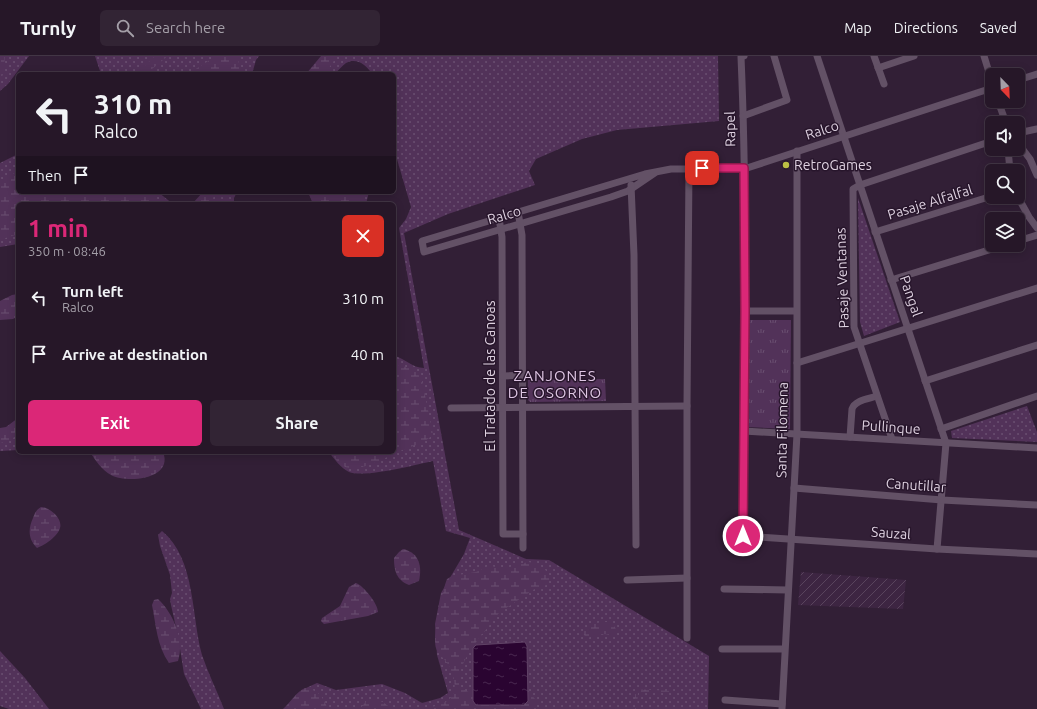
<!DOCTYPE html>
<html lang="en">
<head>
<meta charset="utf-8">
<style>
  body { margin:0; font-family:Ubuntu,sans-serif; background:#322434; color:#f1f3f6; height:100vh; display:flex; flex-direction:column; font-size:15px; white-space:nowrap }
  * { box-sizing:border-box; margin:0 }
  p { font-size:13px; color:#a49fa8 }
  .icon { flex:none; width:22px; height:22px; fill:none; stroke:currentColor; stroke-width:2; stroke-linecap:round; stroke-linejoin:round }
  .map { position:relative; flex:1; overflow:hidden }
  .drawer { position:absolute; left:16px; top:146px; width:380px; height:252px; display:flex; flex-direction:column; background:#261728; border-radius:6px; box-shadow:0 2px 10px #0003,0 0 0 1px #423645 }
  .drawer>* { flex:none }
  .top-card { position:absolute; left:16px; top:16px; width:380px; height:122px; border-radius:6px; box-shadow:0 2px 10px #0003,0 0 0 1px #423645; background:#261728; color:#f1f3f6; overflow:hidden }
  .needle { width:26px; rotate:157deg }
  .buttons { position:absolute; left:985px; top:12px; display:grid; gap:8px }
  .buttons a { display:grid; place-items:center; width:40px; height:40px; border-radius:6px; background:#261728; box-shadow:0 2px 10px #0003,0 0 0 1px #423645; font-size:20px }
  .pin { position:absolute; display:grid; place-items:center; width:34px; height:34px; color:#fff; margin:-17px; border-radius:8px; box-shadow:0 2px 6px #0006 }
  .me { position:absolute; width:44px; margin:-22px; rotate:0deg; stroke-linejoin:round; filter:drop-shadow(0 0 3px #0008) }
  .turn { display:flex; align-items:center; gap:14px; height:84px; padding:0 12px; font-size:18px }
  .turn .icon { width:52px; height:52px; stroke-width:2.5 }
  .turn b { display:block; font-size:28px; line-height:34px }
  .then { display:flex; align-items:center; height:38px; padding:0 12px; background:#0003; gap:8px; font-size:15px }
  .round { display:grid; place-items:center; flex:none; width:42px; height:42px; border-radius:6px; background:#322434 }
  .head { display:flex; align-items:center; justify-content:space-between; height:68px; padding:0 12px }
  h1 { font-size:24px; font-weight:600; line-height:30px; color:#db2777 }
  .cta { display:flex; gap:8px; margin-top:auto; padding:8px 12px }
  .cta a { flex:1; height:46px; border-radius:6px; background:#db2777; color:#fff; font-size:16px; font-weight:600; line-height:46px; text-align:center }
  .cta a+a { background:#322434; color:#f1f3f6 }
  ul { padding:0; list-style:none }
  li { display:flex; align-items:center; gap:12px; height:56px; padding:0 12px }
  li div { flex:1 }
  li b { display:block; font-size:15px }
  li em { font-style:normal }
  header { display:flex; align-items:center; gap:24px; box-sizing:border-box; height:56px; padding:0 20px; background:#261728; border-bottom:1px solid #423645 }
  header strong { font-size:19px }
  nav { display:flex; gap:22px; margin-inline-start:auto; font-size:14px }
  .search { width:280px; height:36px; background:#322434; display:flex; align-items:center; gap:10px; box-sizing:border-box; padding:0 14px; border-radius:6px; color:#a49fa8; font-size:15px }
  .map>svg:first-child { display:block }
</style>
</head>
<body>
<header>
<strong>Turnly</strong>
<div class="search"><svg class="icon" aria-label="search" viewBox="0 0 24 24"><circle cx="10" cy="10" r="6"/><path d="M15 15l6 6"/></svg>Search here</div>
<nav><a>Map</a><a>Directions</a><a>Saved</a></nav>
</header>
<div class="map">
<svg width="1037" height="653" viewBox="0 0 1037 653">
  <defs>
    <pattern id="industrial-furrows" width="10" height="10" patternUnits="userSpaceOnUse"><rect width="10" height="10" fill="#3d2542"/><path d="M-1 1l2-2M0 10L10 0M9 11l2-2" fill="none" stroke="#59445d"/></pattern>
    <pattern id="grass-dots" width="8" height="8" patternUnits="userSpaceOnUse"><rect width="8" height="8" fill="#523259"/><path d="M2 2h.1M6 6h.1" fill="none" stroke="#6a4f71" stroke-width="1.8" stroke-linecap="round"/></pattern>
    <pattern id="wetland-marsh" width="20" height="14" patternUnits="userSpaceOnUse"><rect width="20" height="14" fill="#523259"/><path d="M1 5h8M5 5V1M11 12h8M15 12V8" fill="none" stroke="#6a4f71"/></pattern>
    <pattern id="park-tufts" width="24" height="20" patternUnits="userSpaceOnUse"><rect width="24" height="20" fill="#523259"/><path d="M3 7l-1-3M5 7V3M7 7l1-3M15 17l-1-3M17 17v-4M19 17l1-3" fill="none" stroke="#6a4f71"/></pattern>
    <pattern id="water-ripples" width="26" height="14" patternUnits="userSpaceOnUse"><rect width="26" height="14" fill="#2a0431"/><path d="M2 4q2-2 4 0t4 0M15 11q2-2 4 0t4 0" fill="none" stroke="#48284f"/></pattern>
  </defs>
  <rect width="100%" height="100%" fill="#321f36"/>
  <polygon fill="url(#industrial-furrows)" points="801,516 906,524 903,553 798,549"/>
  <g fill="url(#grass-dots)">
    <polygon points="0,0 29,0 8,28 0,35"/>
    <polygon points="95,0 259,0 256,4 252,18 101,18"/>
    <path d="M329,0H718L719,65L617,74L582,83L536,103L529,115L535,129L448,158L404,177L459,474L526,503L549,504L709,600L708,653H289L306,632L317,627L336,634L382,628L405,637L422,647L440,642L448,637L437,599L435,568L441,537L464,498L470,482L446,475L433,405C415,409 365,422 349,416C341,412 334,403 329,396H394V300C405,302 412,312 424,312L399,172L406,163L411,151L394,93V18H372C367,9 356,1 346,7C342,10 338,15 334,18C329,20 320,18 315,18Z"/>
    <polygon points="18,98 18,136 158,136 173,148 18,148 18,188 0,191 0,107"/>
    <polygon points="214,136 237,136 234,142 234,148 204,148"/>
    <polygon points="308,136 369,136 366,148 314,148"/>
    <polygon points="858,142 900,266 864,280 860,266"/>
    <polygon points="1027,350 1037,376 1037,386 952,382 951,375"/>
    <polygon points="18,373 18,394 0,395 0,378"/>
    <path d="M162,475C196,503 191,560 202,599C208,617 217,635 224,653H201L184,618L178,580L171,549L170,543L172,537L170,519L160,490L158,479Z"/>
    <polygon points="0,595 25,622 49,653 9,653 0,650"/>
  </g>
  <g fill="url(#wetland-marsh)">
    <polygon points="0,0 5,0 3,18 0,29"/>
    <polygon points="155,0 168,0 152,13 159,18 152,18 149,16 147,18 136,18"/>
    <polygon points="216,0 238,0 240,18 188,18"/>
    <polygon points="321,0 337,0 325,18 306,18"/>
    <polygon points="18,115 18,136 145,136 162,148 119,148 112,147 93,148 18,148 18,178 0,184 0,125"/>
    <polygon points="203,136 216,136 210,148 192,148"/>
    <polygon points="308,136 361,136 358,148 313,148"/>
    <polygon points="18,238 18,260 13,263 0,264 0,245 12,239"/>
    <path d="M394,308C408,312 416,311 422,325L433,378C425,388 411,390 400,395C384,402 368,413 349,412C342,411 334,403 331,396H394Z"/>
    <polygon points="18,362 18,379 6,386 0,387 0,372 6,371"/>
    <path d="M90,396H163C174,423 127,428 111,419C102,414 95,404 90,396Z"/>
    <path d="M41,451C49,451 63,462 60,472C58,480 45,489 37,492C28,483 28,473 33,462C35,457 36,454 41,451Z"/>
    <path d="M403,493C420,497 422,511 419,525L409,529C396,524 394,514 394,502L399,496Z"/>
    <path d="M528,506C539,507 555,517 547,529L540,530L533,534L499,557L470,594L461,612L460,630L462,633L475,639L523,628L535,643L537,653H427C433,650 441,649 447,645C460,637 454,617 447,607C444,602 438,598 436,592C432,580 442,536 447,523L452,520L476,516L488,510L506,512Z"/>
    <path d="M356,527C364,530 378,548 378,556L368,560L324,568L321,565L322,562L340,550L349,531Z"/>
    <path d="M158,543C173,557 185,584 178,605L169,607C157,590 156,569 152,549L154,544Z"/>
    <path d="M603,566H611C614,570 618,574 615,578L612,580L605,578L586,582L583,577C588,569 595,567 603,566Z"/>
    <path d="M305,632C320,635 322,640 328,653H283C291,646 296,636 305,632Z"/>
    <polygon points="635,633 671,635 671,636 638,636 637,653 635,653"/>
    <polygon points="372,643 383,646 392,653 360,653 367,644"/>
  </g>
  <g fill="url(#park-tufts)">
    <polygon points="749,264 791,264 790,373 747,371"/>
    <polygon points="605,323 606,345 530,346 528,344 528,324"/>
  </g>
  <polygon fill="url(#water-ripples)" stroke="#604266" points="525,586 527,590 528,645 524,649 476,649 473,645 473,592 476,589"/>
  <g fill="none" stroke-linecap="round" stroke-linejoin="round">
    <g stroke="#635166" stroke-width="7">
      <path d="M744,0L741,1C748,160 744,320 743,480L937,493L1037,498"/>
      <polyline points="817,0 946,387 937,493"/>
      <polyline points="874,0 884,28"/>
      <polyline points="984,0 992,26"/>
      <polyline points="878,12 914,0"/>
      <polyline points="1018,24 1037,18"/>
      <polyline points="998,45 1006,67"/>
      <polyline points="743,60 787,44 774,0"/>
      <polyline points="1018,77 1037,73"/>
      <polyline points="1018,87 1030,103 1037,119"/>
      <polyline points="1008,93 1010,115"/>
      <polyline points="656,116 628,135 611,141 424,196 422,185 645,118 671,113 744,113 992,32"/>
      <polyline points="631,129 634,199 636,489"/>
      <polyline points="1018,141 1029,161 1037,172"/>
      <polyline points="518,156 522,179 523,492"/>
      <polyline points="499,162 502,181 503,478 523,478"/>
      <polyline points="875,176 992,140"/>
      <polyline points="1018,185 1037,179"/>
      <polyline points="891,224 1005,189"/>
      <polyline points="745,255 796,255"/>
      <polyline points="797,307 1037,232"/>
      <polyline points="503,320 523,319"/>
      <polyline points="925,325 1037,289"/>
      <polyline points="451,352 687,350"/>
      <polyline points="941,373 1037,340"/>
      <polyline points="744,375 1037,392"/>
      <path d="M850,381L852,353C855,344 868,343 877,340"/>
      <polyline points="892,383 854,271 853,133 860,129 992,85"/>
      <polyline points="794,432 942,444 1037,449"/>
      <polyline points="627,524 687,522"/>
      <polyline points="724,533 788,534"/>
      <polyline points="687,582 687,350 689,112"/>
      <polyline points="722,593 784,593"/>
      <polyline points="725,644 782,648"/>
      <polyline points="782,653 797,378 797,95"/>
    </g>
  </g>
  <g fill="none" stroke-linecap="round" stroke-linejoin="round">
    <defs>
      <polyline id="route" points="702,112 744,112 745,255 743,480"/>
    </defs>
    <use href="#route" stroke="#8e194d" stroke-width="10"/>
    <use href="#route" stroke="#db2777" stroke-width="7"/>
  </g>
  <circle fill="#bcbf44" stroke="#28162c" stroke-width="1.5" cx="786" cy="109" r="4"/>
  <g text-anchor="middle" dominant-baseline="central" stroke-width="3" stroke-linejoin="round" paint-order="stroke">
    <g font-size="14" fill="#ded1e0" stroke="#28162c">
      <text transform="translate(730 73) rotate(-91)">Rapel</text>
      <text transform="translate(822 74) rotate(-18)">Ralco</text>
      <text transform="translate(930 146) rotate(-17)">Pasaje Alfalfal</text>
      <text transform="translate(504 159) rotate(-16)">Ralco</text>
      <text transform="translate(842 222) rotate(-92)">Pasaje Ventanas</text>
      <text transform="translate(911 240) rotate(71)">Pangal</text>
      <text transform="translate(490 320) rotate(-90)">El Tratado de las Canoas</text>
      <text transform="translate(891 371) rotate(4)">Pullinque</text>
      <text transform="translate(782 374) rotate(-89)">Santa Filomena</text>
      <text transform="translate(916 429) rotate(4)">Canutillar</text>
      <text transform="translate(891 477) rotate(4)">Sauzal</text>
    </g>
    <g font-size="14" fill="#ded1e0" stroke="#28162c" text-anchor="start">
      <text x="794" y="109">RetroGames</text>
    </g>
    <g font-size="15" letter-spacing="1" fill="#dec5e3" stroke="#28162c">
      <text x="555" y="319">ZANJONES<tspan x="555" dy="17">DE OSORNO</tspan></text>
    </g>
  </g>
</svg>
<div class="buttons">
<a><svg class="needle" viewBox="-14 -14 28 28"><path d="M0-13l5 13h-10z" fill="#e53935"/><path d="M0 13l5-13h-10z" fill="#a49fa8"/></svg></a>
<a><svg class="icon" aria-label="sound" viewBox="0 0 24 24"><path d="M4 9h4l5-4v14l-5-4H4zM17 9q2 3 0 6"/></svg></a>
<a><svg class="icon" aria-label="search" viewBox="0 0 24 24"><circle cx="10" cy="10" r="6"/><path d="M15 15l6 6"/></svg></a>
<a><svg class="icon" aria-label="layers" viewBox="0 0 24 24"><path d="M12 4l9 5-9 5-9-5zM3 14l9 5 9-5"/></svg></a>
</div>
<div class="pin" style="left:702px;top:112px;background:#d93025"><svg class="icon" aria-label="arrive" viewBox="0 0 24 24"><path d="M6 21V4h12l-3 4 3 4H6"/></svg></div>
<svg class="me" style="left:743px;top:480px" viewBox="-20 -20 40 40"><circle r="17" fill="#db2777" stroke="#fff" stroke-width="3"/><path d="M0-11L8 9 0 5-8 9z" fill="#fff"/></svg>
<div class="top-card">
<div class="turn"><svg class="icon" aria-label="left" viewBox="0 0 24 24"><path d="M17 20v-9H6M10 6l-5 5 5 5"/></svg><div><b>310 m</b>Ralco</div></div>
<div class="then">Then<svg class="icon" aria-label="arrive" viewBox="0 0 24 24"><path d="M6 21V4h12l-3 4 3 4H6"/></svg></div>
</div>
<section class="drawer">
<div class="head"><div><h1>1 min</h1><p>350 m · 08:46</p></div><a class="round" style="background:#d93025;color:#fff"><svg class="icon" aria-label="close" viewBox="0 0 24 24"><path d="M6 6l12 12M18 6L6 18"/></svg></a></div>
<ul>
<li><svg class="icon" aria-label="left" viewBox="0 0 24 24"><path d="M17 20v-9H6M10 6l-5 5 5 5"/></svg><div><b>Turn left</b><p>Ralco</p></div><em>310 m</em></li>
<li><svg class="icon" aria-label="arrive" viewBox="0 0 24 24"><path d="M6 21V4h12l-3 4 3 4H6"/></svg><div><b>Arrive at destination</b></div><em>40 m</em></li>
</ul>
<div class="cta"><a>Exit</a><a>Share</a></div>
</section>
</div>
</body>
</html>
